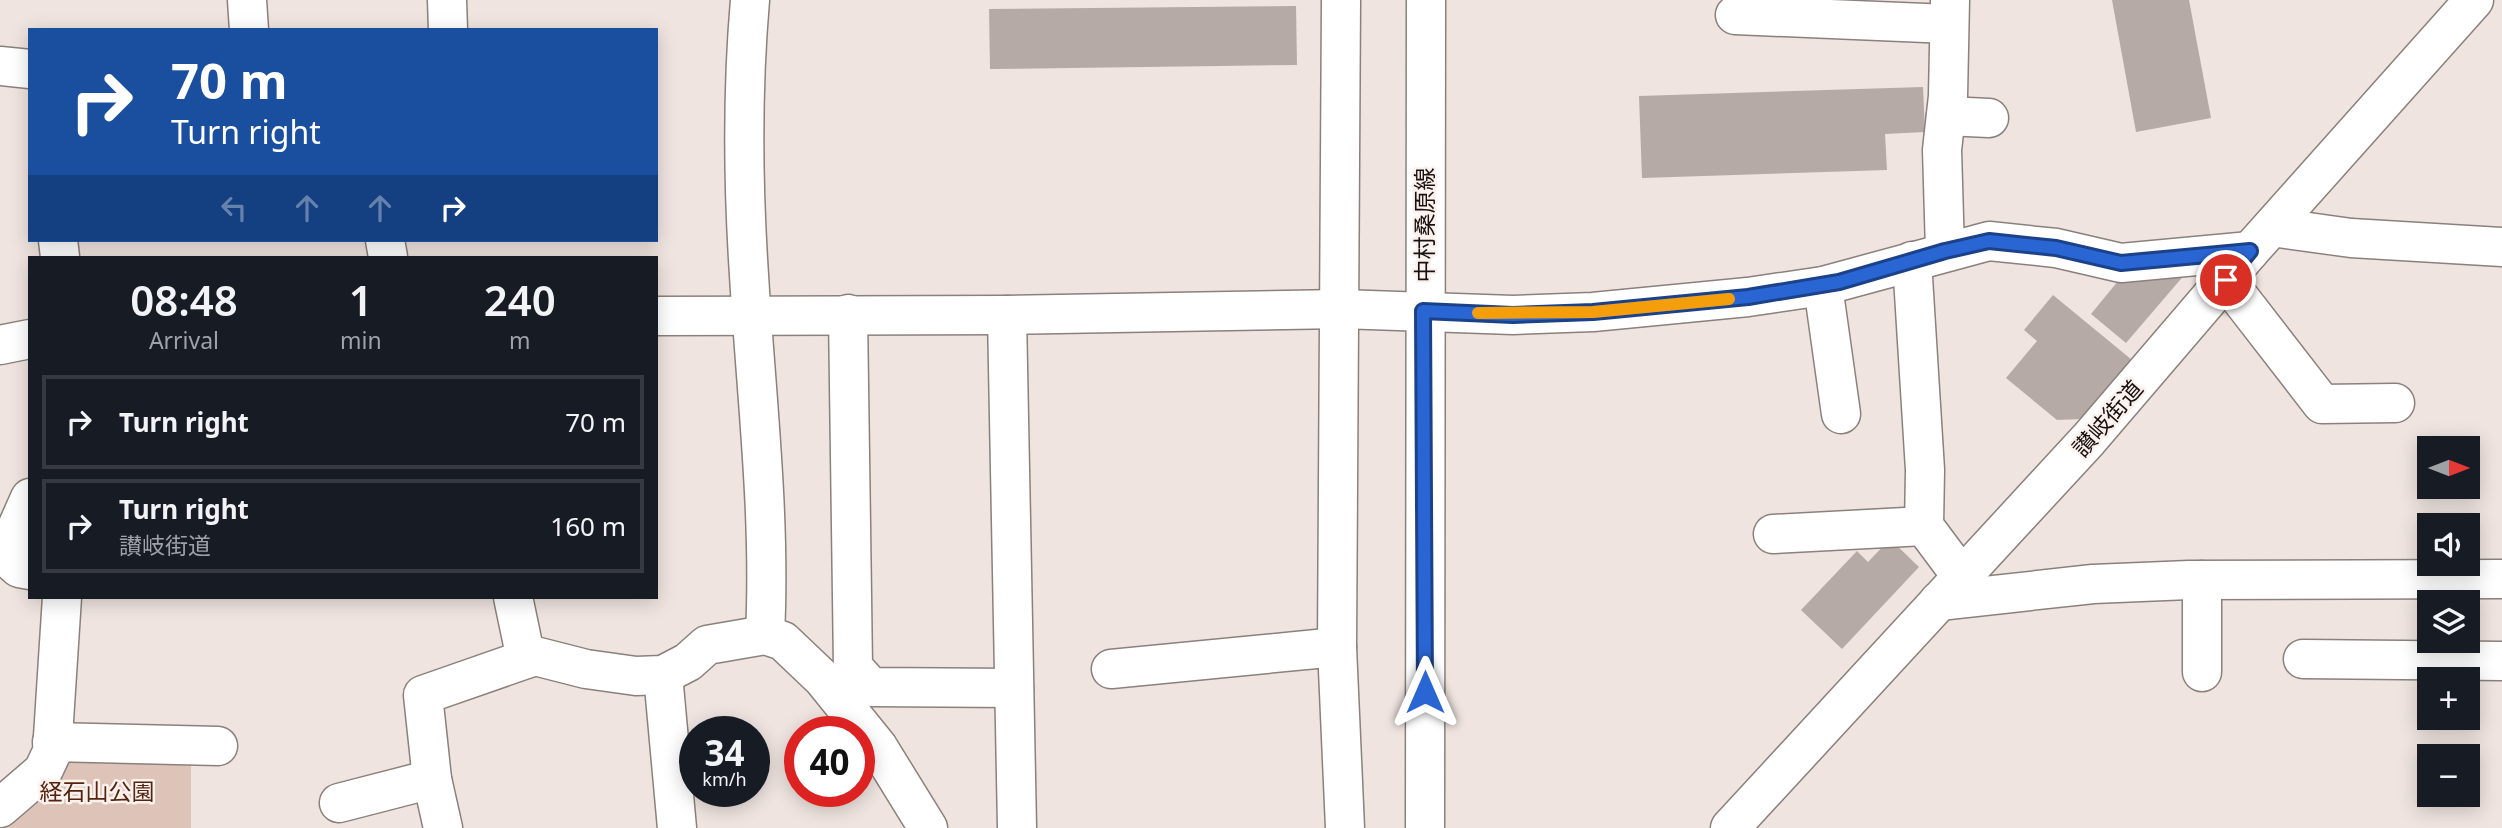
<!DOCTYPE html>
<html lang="en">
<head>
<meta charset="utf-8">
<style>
  body { margin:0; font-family:"Noto Sans","Noto Sans JP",sans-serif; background:#242831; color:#f1f3f6; height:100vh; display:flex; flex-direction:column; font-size:26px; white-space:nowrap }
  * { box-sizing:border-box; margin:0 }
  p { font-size:23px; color:#9ea1a6 }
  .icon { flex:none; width:38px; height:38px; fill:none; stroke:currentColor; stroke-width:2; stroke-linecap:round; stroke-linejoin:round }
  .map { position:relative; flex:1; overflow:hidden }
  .panel { position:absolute; left:28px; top:256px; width:630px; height:343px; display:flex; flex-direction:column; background:#171b24; border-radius:0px; box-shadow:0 4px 18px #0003 }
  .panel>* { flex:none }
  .banner { position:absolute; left:28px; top:28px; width:630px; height:214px; border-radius:0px; box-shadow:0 4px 18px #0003; background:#1a4fa0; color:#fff; overflow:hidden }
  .needle { width:46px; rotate:90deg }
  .controls { position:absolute; left:2417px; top:436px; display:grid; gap:14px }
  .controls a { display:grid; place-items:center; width:63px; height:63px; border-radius:0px; background:#171b24; box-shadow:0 4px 18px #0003; font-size:35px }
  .speed { position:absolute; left:679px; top:716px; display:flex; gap:14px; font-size:35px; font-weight:700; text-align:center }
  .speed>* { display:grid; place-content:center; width:91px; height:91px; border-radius:50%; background:#171b24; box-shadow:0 4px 18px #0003; line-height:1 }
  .speed small { font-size:18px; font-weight:400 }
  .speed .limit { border:10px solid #d22; background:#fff; color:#111 }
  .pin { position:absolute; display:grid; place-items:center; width:60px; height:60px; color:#fff; margin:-30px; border:4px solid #fff; border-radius:50%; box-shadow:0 2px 7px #0007 }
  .me { position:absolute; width:77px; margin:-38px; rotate:0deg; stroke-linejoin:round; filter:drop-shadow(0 0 5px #0008) }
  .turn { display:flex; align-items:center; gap:24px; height:147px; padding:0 28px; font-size:32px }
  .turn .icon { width:91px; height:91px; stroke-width:2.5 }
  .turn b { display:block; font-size:49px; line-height:60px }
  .lanes { display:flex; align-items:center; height:66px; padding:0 28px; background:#0003; justify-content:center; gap:35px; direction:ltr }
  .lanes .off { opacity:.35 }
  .eta { display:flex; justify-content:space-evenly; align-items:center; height:119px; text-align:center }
  .eta b { font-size:42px; font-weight:600; line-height:49px }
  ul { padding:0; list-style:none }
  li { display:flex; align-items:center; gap:21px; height:94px; margin:0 14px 10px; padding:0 14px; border:4px solid #363941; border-radius:0px }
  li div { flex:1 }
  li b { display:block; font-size:26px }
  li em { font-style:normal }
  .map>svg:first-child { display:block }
</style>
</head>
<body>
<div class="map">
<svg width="2502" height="828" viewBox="0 0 2502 828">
  <rect width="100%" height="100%" fill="#efe4e0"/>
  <polygon fill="#dec3b9" points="64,754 191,755 191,828 4,828 28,809"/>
  <g fill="#b5aaa6">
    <polygon points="2112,0 2189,0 2211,118 2136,132"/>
    <polygon points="1296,6 1297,65 990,69 989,9"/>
    <polygon points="1923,87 1925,132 1885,134 1887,170 1642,178 1639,96"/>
    <polygon points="2186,273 2126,343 2091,314 2123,275"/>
    <polygon points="2053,295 2132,360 2082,419 2057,420 2006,378 2037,341 2024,330"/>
    <polygon points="1890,539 1919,567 1842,649 1801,610 1857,551 1868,562"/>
  </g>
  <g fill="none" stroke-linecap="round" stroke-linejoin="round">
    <defs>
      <g id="street">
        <polyline points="247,0 249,30"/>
        <polyline points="447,0 448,30"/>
        <path d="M750,0C742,92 743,184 749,275C756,395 771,515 765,635"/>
        <polyline points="1341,0 1337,647 1345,828"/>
        <polyline points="1735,15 1949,24"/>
        <polyline points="0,66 30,69"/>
        <polyline points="1946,116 1989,118"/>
        <polyline points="2272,227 2351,238 2502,247"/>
        <polyline points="58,240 60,257"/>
        <polyline points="385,240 388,257"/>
        <polyline points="1945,251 1942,150 1948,96 1950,0"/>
        <polyline points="1912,261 1925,470 1924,526 1962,577"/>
        <polyline points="2226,280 2322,404 2395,403"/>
        <polyline points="1823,286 1841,414"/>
        <polyline points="848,314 853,667 871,687 1014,688"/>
        <polyline points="1007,315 1017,828"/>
        <polyline points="656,316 1007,315 1341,309 1513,315 1593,312 1748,297 1823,286 1989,241 2056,248 2121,263 2250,251"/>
        <polyline points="0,345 30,339"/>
        <polyline points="30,498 10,543 10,560 19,568 30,570"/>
        <polyline points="1773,534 1924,526"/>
        <polyline points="2202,580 2202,672"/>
        <polyline points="513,597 526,659"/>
        <polyline points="1939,601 2093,584 2189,580 2502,579"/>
        <polyline points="2303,659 2502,661"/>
        <polyline points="1111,669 1337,647"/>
        <polyline points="663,675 677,828"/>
        <polyline points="52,742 218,746"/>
        <polyline points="339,803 432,779"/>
        <polyline points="0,808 43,771 52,752 62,597"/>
        <polyline points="443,828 432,779 423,695 535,656 586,669 636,676 663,675 688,662 707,645 765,635 783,641 823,679 878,747 928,828"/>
        <polyline points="1730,828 2089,439 2250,251 2474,0"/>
      </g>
      <polyline id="secondary" points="1425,828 1426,0"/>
    </defs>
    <use href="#street" stroke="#8a807c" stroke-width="41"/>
    <use href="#secondary" stroke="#8a807c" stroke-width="41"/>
    <use href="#street" stroke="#fff" stroke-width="38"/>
    <use href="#secondary" stroke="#fff" stroke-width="38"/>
  </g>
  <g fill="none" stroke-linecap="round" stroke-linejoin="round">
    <defs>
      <polyline id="route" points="1425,692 1423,311 1513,315 1593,312 1748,297 1839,282 1945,251 1989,241 2056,248 2121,263 2250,251 2226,280"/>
    </defs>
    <use href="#route" stroke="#1b4289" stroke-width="18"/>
    <use href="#route" stroke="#2a66d3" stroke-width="12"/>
    <polyline stroke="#f59e0b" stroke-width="12" points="1478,313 1593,312 1729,299"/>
  </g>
  <g text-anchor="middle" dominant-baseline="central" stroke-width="5" stroke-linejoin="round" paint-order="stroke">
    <g font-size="23" fill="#161211" stroke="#fcf1ed">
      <text transform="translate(1424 225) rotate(-90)">中村桑原線</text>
      <text transform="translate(2107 418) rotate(-49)">讃岐街道</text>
    </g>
    <g font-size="23" fill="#542411" stroke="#fcf1ed">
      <text x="97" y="791">経石山公園</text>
    </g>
  </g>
</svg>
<div class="controls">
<a><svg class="needle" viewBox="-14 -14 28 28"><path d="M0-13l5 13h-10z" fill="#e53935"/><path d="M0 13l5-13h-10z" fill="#9ea1a6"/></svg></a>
<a><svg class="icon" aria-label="sound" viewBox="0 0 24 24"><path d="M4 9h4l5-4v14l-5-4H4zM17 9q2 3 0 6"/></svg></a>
<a><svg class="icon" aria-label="layers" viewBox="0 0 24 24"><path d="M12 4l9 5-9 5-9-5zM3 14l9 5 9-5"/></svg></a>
<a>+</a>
<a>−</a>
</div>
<div class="speed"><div>34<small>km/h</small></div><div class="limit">40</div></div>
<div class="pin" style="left:2226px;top:280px;background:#d93025"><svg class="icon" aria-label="arrive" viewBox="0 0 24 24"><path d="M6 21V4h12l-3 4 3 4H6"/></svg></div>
<svg class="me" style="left:1425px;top:692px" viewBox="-20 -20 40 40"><path d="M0-17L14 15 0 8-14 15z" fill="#2a66d3" stroke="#fff" stroke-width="4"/></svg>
<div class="banner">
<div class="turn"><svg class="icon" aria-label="right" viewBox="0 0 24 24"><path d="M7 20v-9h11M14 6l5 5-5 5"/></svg><div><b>70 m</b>Turn right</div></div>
<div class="lanes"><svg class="icon off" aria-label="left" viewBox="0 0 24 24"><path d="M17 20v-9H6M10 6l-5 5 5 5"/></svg><svg class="icon off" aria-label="ahead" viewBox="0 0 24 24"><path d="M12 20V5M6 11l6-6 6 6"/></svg><svg class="icon off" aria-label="ahead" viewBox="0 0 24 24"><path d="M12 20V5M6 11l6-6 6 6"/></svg><svg class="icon" aria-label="right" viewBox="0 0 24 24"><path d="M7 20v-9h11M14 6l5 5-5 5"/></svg></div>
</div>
<section class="panel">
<div class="eta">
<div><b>08:48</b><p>Arrival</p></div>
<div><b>1</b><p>min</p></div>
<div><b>240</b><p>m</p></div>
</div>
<ul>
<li><svg class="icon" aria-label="right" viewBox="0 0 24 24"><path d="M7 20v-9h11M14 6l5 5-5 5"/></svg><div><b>Turn right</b></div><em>70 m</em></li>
<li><svg class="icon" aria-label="right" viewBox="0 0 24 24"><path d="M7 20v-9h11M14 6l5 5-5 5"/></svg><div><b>Turn right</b><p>讃岐街道</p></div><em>160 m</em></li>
</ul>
</section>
</div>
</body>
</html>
